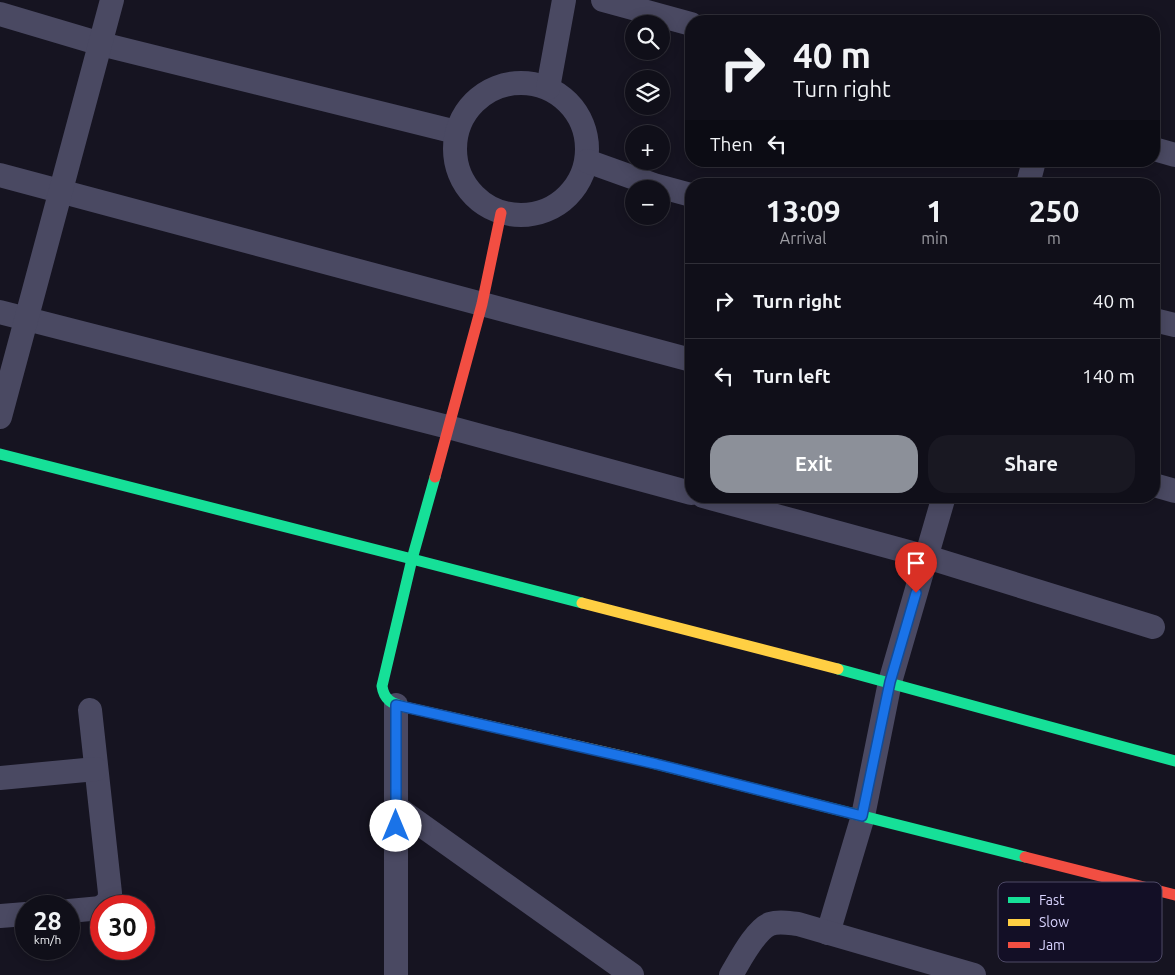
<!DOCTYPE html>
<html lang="en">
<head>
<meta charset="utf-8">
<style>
  body { margin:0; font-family:Ubuntu,sans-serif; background:#191822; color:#f1f3f6; height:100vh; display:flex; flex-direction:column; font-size:19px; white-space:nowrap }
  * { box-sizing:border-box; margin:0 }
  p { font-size:16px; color:#9c9ca2 }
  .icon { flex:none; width:28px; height:28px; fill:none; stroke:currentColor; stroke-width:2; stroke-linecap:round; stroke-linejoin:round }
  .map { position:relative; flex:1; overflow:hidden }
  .panel { position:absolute; left:685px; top:178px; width:475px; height:325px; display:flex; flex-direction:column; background:#100f19; border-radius:20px; box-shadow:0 2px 12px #0003,0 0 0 1px #302f38 }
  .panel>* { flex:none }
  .banner { position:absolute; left:685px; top:15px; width:475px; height:152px; border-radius:20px; box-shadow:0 2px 12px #0003,0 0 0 1px #302f38; background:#100f19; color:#f1f3f6; overflow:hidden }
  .buttons { position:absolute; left:625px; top:15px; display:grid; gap:10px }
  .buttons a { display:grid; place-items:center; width:45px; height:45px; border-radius:50%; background:#100f19; box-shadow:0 2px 12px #0003,0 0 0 1px #302f38; font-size:25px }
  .speed { position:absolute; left:15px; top:895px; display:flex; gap:10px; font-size:25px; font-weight:700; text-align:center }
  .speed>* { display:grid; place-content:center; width:65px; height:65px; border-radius:50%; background:#100f19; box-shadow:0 2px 12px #0003,0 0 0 1px #302f38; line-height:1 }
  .speed small { font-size:12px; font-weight:400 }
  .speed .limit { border:8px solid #d22; background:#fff; color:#111 }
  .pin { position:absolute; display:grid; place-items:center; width:42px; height:42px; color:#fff; margin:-51px -21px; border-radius:50% 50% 50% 0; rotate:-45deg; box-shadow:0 0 5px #0007 }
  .pin .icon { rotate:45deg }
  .me { position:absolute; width:55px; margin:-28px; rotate:0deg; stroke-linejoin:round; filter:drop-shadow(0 0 4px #0008) }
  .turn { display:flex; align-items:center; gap:18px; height:105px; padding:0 25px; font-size:22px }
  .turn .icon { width:65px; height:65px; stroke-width:2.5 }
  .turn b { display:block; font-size:35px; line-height:42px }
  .then { display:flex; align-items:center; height:48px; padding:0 25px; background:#0003; gap:10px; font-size:19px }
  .eta { display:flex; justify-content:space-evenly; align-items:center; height:85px; text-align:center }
  .eta b { font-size:30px; font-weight:700; line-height:35px }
  .action { display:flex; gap:10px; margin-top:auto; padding:10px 25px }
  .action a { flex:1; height:58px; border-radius:20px; background:#8c9099; color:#fff; font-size:20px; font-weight:700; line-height:58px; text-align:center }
  .action a+a { background:#191822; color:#f1f3f6 }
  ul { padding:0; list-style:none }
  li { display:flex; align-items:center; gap:15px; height:75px; padding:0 25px; border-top:1px solid #302f38 }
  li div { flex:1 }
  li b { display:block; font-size:19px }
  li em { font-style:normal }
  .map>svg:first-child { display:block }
</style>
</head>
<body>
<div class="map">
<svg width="1175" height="975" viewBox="0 0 1175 975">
  <rect width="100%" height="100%" fill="#161421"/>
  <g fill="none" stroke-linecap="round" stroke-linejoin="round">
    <g stroke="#4a4962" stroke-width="24">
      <polyline points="603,0 691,24"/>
      <polyline points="0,14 101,44 456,132"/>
      <circle cx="521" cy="149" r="66"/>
      <polyline points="548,88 564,0"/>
      <polyline points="1154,149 1175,155"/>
      <polyline points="587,161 654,185 691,195"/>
      <polyline points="0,175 691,360"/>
      <polyline points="1028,184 1034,161"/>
      <polyline points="0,312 448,427 691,493"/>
      <polyline points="1154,320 1175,325"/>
      <polyline points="0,417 112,0"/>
      <polyline points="1154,485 1175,491"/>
      <polyline points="703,496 927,557 1153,627"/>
      <polyline points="90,710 110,893 109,901 103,906"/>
      <polyline points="0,778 96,769"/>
      <polyline points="396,807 632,975"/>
      <polyline points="69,911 101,908"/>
      <polyline points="0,916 26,914"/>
      <polyline points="828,933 863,816 890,682 944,496"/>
      <polyline points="396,975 396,705"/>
      <path d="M731,975C739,962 755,930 770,924C779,921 788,923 798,924L974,975"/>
    </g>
    <g stroke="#16e098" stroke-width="11">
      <polyline points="0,454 412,559 435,477"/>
      <polyline points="838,669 1175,761"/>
      <path d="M405,707C392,704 384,700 382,686L412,559L582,603"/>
      <polyline points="636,759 1025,857"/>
    </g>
    <g stroke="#ffcf43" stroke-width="11">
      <polyline points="582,603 838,669"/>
      <polyline points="405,707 636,759"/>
    </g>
    <g stroke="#f24e42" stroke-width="11">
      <polyline points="435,477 482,304 501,213"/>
      <polyline points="1025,857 1175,895"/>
    </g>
  </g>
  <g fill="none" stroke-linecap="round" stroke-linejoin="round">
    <defs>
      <polyline id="route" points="396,826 396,705 656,764 862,816 890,682 916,593"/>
    </defs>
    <use href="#route" stroke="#114b97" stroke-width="12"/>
    <use href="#route" stroke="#1a73e8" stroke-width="9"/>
  </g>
  <rect x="998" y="882" width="164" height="80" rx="8" fill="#130f26" stroke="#4e4a67" stroke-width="1"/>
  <rect x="1008" y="897" width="22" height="6" fill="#16e098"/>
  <rect x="1008" y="919" width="22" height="7" fill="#ffcf43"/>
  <rect x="1008" y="942" width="22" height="6" fill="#f24e42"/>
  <g font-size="14" fill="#d9d4ff">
    <text x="1039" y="905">Fast</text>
    <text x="1039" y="927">Slow</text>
    <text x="1039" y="950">Jam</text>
  </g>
</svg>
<div class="buttons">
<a><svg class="icon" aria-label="search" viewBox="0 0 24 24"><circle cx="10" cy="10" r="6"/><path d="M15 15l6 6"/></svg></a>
<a><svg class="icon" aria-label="layers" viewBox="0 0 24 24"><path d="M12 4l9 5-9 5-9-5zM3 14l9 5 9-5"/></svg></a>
<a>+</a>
<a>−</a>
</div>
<div class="speed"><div>28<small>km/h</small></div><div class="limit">30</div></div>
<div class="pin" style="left:916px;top:593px;background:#d93025"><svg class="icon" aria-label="arrive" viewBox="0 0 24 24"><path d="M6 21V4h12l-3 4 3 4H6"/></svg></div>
<svg class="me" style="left:396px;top:826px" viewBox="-20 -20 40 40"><circle r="19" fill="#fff"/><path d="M0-13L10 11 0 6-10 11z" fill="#1a73e8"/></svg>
<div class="banner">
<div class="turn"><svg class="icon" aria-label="right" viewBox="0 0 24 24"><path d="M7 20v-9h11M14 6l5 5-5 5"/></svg><div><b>40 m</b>Turn right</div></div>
<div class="then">Then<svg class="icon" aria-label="left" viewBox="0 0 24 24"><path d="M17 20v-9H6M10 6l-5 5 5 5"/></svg></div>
</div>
<section class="panel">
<div class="eta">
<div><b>13:09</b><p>Arrival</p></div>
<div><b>1</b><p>min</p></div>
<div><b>250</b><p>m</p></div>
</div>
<ul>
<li><svg class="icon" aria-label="right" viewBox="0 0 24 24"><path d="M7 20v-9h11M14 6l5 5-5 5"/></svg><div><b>Turn right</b></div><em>40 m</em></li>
<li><svg class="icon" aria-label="left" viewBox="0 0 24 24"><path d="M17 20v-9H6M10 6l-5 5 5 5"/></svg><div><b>Turn left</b></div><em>140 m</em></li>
</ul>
<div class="action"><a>Exit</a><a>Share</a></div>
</section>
</div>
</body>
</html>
